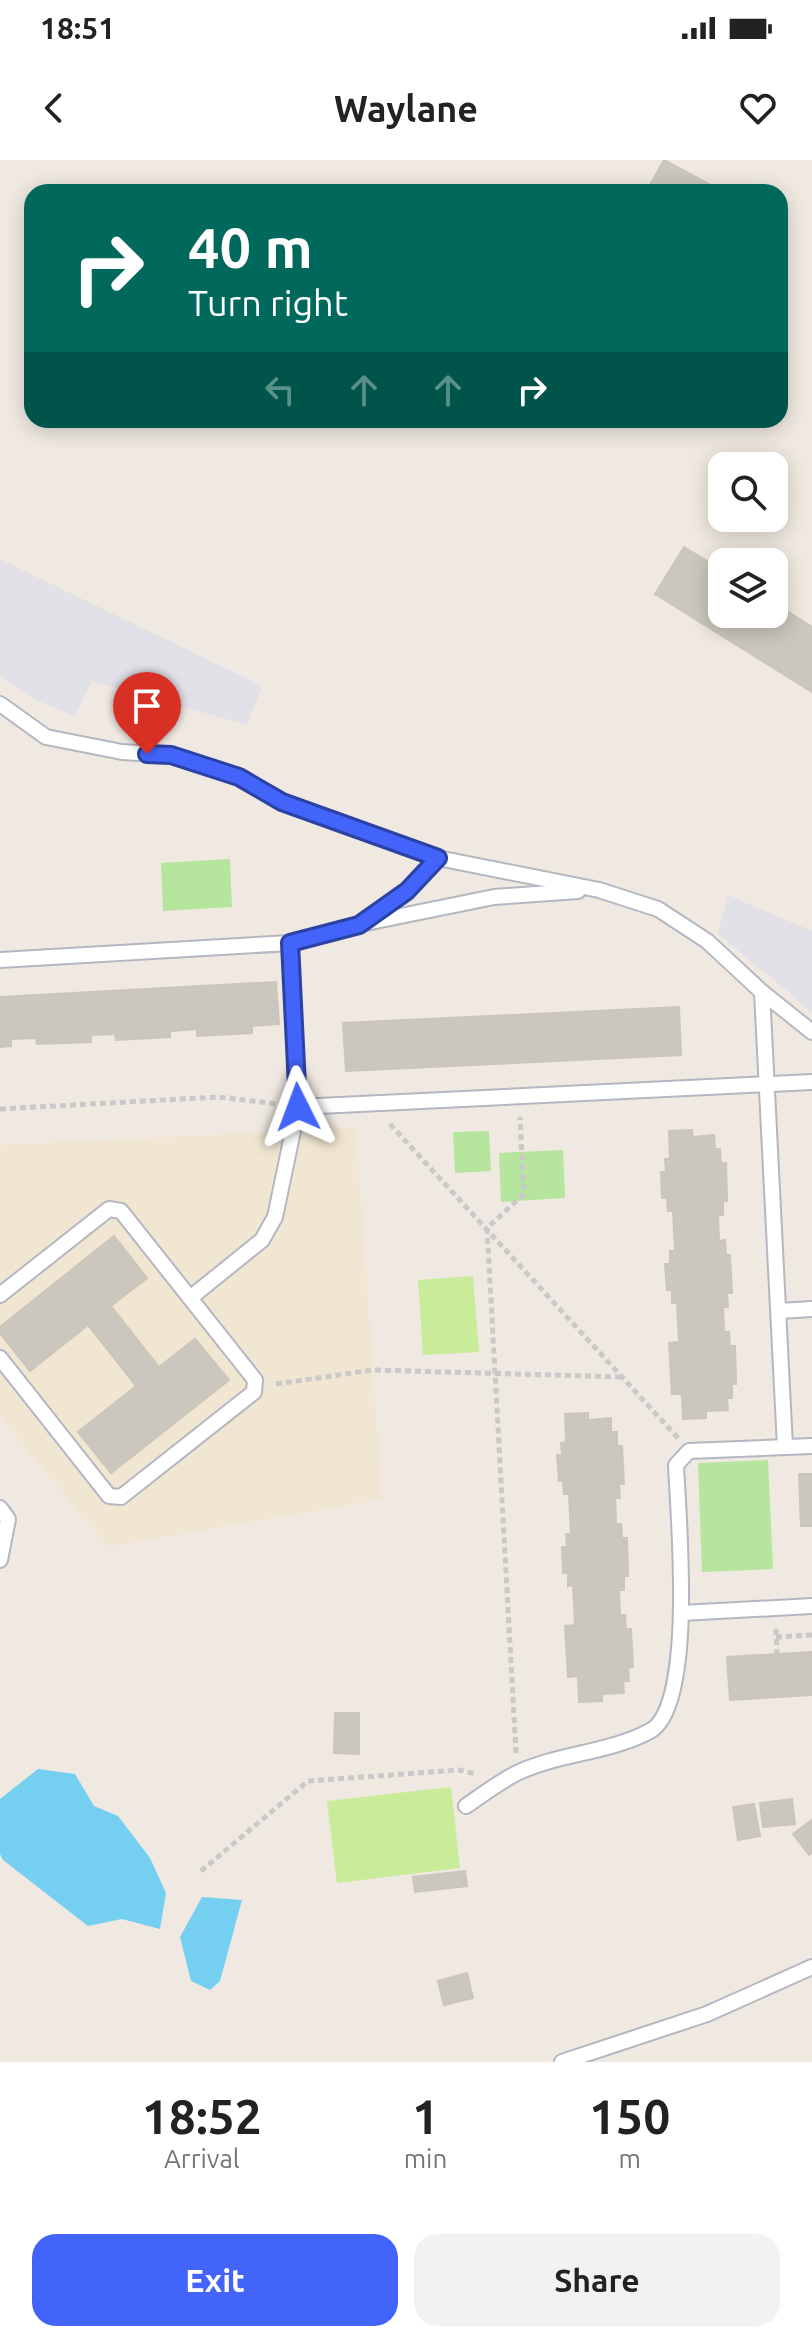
<!DOCTYPE html>
<html lang="en">
<head>
<meta charset="utf-8">
<style>
  body { margin:0; font-family:Ubuntu,sans-serif; background:#f2f2f2; color:#222; height:100vh; display:flex; flex-direction:column; font-size:30px; white-space:nowrap }
  * { box-sizing:border-box; margin:0 }
  p { font-size:26px; color:#767676 }
  .icon { flex:none; width:44px; height:44px; fill:none; stroke:currentColor; stroke-width:2; stroke-linecap:round; stroke-linejoin:round }
  .map { position:relative; height:1902px; overflow:hidden }
  .details { display:flex; flex-direction:column; background:#fff; flex:1 }
  .details>* { flex:none }
  .hud { position:absolute; left:24px; top:24px; width:764px; height:244px; border-radius:24px; box-shadow:0 4px 20px #0003; background:#00695c; color:#fff; overflow:hidden }
  .tools { position:absolute; left:708px; top:292px; display:grid; gap:16px }
  .tools a { display:grid; place-items:center; width:80px; height:80px; border-radius:16px; background:#fff; box-shadow:0 4px 20px #0003; font-size:40px }
  .pin { position:absolute; display:grid; place-items:center; width:68px; height:68px; color:#fff; margin:-82px -34px; border-radius:50% 50% 50% 0; rotate:-45deg; box-shadow:0 0 8px #0007 }
  .pin .icon { rotate:45deg }
  .me { position:absolute; width:88px; margin:-44px; rotate:357deg; stroke-linejoin:round; filter:drop-shadow(0 0 6px #0008) }
  .turn { display:flex; align-items:center; gap:28px; height:168px; padding:0 32px; font-size:36px }
  .turn .icon { width:104px; height:104px; stroke-width:2.5 }
  .turn b { display:block; font-size:56px; line-height:68px }
  .lanes { display:flex; align-items:center; height:76px; padding:0 32px; background:#0003; justify-content:center; gap:40px; direction:ltr }
  .lanes .off { opacity:.35 }
  .eta { display:flex; justify-content:space-evenly; align-items:center; height:136px; text-align:center }
  .eta b { font-size:48px; font-weight:700; line-height:56px }
  .button { display:flex; gap:16px; margin-top:auto; padding:16px 32px }
  .button a { flex:1; height:92px; border-radius:24px; background:#4264fb; color:#fff; font-size:32px; font-weight:700; line-height:92px; text-align:center }
  .button a+a { background:#f2f2f2; color:#222 }
  .status { display:flex; justify-content:space-between; align-items:center; height:56px; padding:0 40px; background:#fff; direction:ltr }
  .status svg { height:22px; fill:currentColor }
  header { display:flex; justify-content:space-between; align-items:center; height:104px; padding:0 32px; background:#fff; font-size:36px; font-weight:700 }
  .map>svg:first-child { display:block }
</style>
</head>
<body>
<div class="status"><b>18:51</b><svg viewBox="0 0 49 12"><path d="M0 12V9h3v3zM5 12V6h3v6zM10 12V3h3v9zM15 12V0h3v12zM26 1h20v11H26zM47 4h2v5h-2z"/></svg></div>
<header><svg class="icon" aria-label="back" viewBox="0 0 24 24"><path d="M15 5l-7 7 7 7"/></svg>Waylane<svg class="icon" aria-label="heart" viewBox="0 0 24 24"><path d="M12 20l-8-8c-3-5 5-10 8-4 3-6 11-1 8 4z"/></svg></header>
<div class="map">
<svg width="812" height="1902" viewBox="0 0 812 1902">
  <rect width="100%" height="100%" fill="#efe9e1"/>
  <g fill="#e3e1e8">
    <polygon points="0,399 262,526 247,565 92,521 75,556 33,539 0,515"/>
    <polygon points="728,735 812,771 812,852 718,774"/>
  </g>
  <polygon fill="#f0e6d1" points="356,968 382,1339 108,1387 0,1257 0,985"/>
  <g fill="#b6e59e">
    <polygon points="230,699 232,747 163,751 161,703"/>
    <polygon points="489,971 491,1011 455,1013 453,972"/>
    <polygon points="563,990 565,1038 501,1042 499,993"/>
    <polygon points="768,1300 773,1409 702,1412 698,1303"/>
  </g>
  <g fill="#c9ec9a">
    <polygon points="473,1116 479,1192 423,1195 418,1120"/>
    <polygon points="451,1627 460,1708 337,1723 327,1641"/>
  </g>
  <g fill="#75cff0">
    <polygon points="38,1609 75,1614 94,1646 118,1656 150,1698 166,1733 160,1769 122,1759 88,1766 3,1700 0,1694 0,1639"/>
    <polygon points="202,1737 242,1740 220,1821 210,1830 191,1821 180,1777"/>
  </g>
  <g fill="#cbc7bf" stroke="#cbc5ba" stroke-width="2">
    <polygon points="664,0 722,31 721,32 646,32"/>
    <polygon points="684,387 722,410 722,454 774,454 774,443 812,467 812,532 655,434"/>
    <polygon points="276,822 279,864 252,866 252,873 197,876 197,869 170,871 170,877 116,880 115,874 91,875 91,882 37,884 36,878 11,879 11,886 0,887 0,837"/>
    <polygon points="679,847 681,895 346,911 343,863"/>
    <polygon points="692,970 693,977 714,975 715,989 720,989 721,1003 726,1003 727,1041 723,1041 723,1055 718,1055 719,1081 725,1080 726,1095 730,1095 732,1133 727,1133 728,1147 723,1147 724,1172 729,1172 730,1186 735,1186 736,1224 732,1224 732,1238 727,1238 728,1250 706,1251 706,1258 683,1259 682,1234 672,1234 669,1183 679,1182 677,1143 672,1143 672,1130 667,1130 665,1104 670,1104 670,1091 675,1091 673,1051 668,1051 667,1038 662,1038 661,1012 666,1012 665,999 670,999 669,971"/>
    <polygon points="114,1076 147,1118 111,1146 159,1207 195,1179 229,1220 111,1313 78,1272 136,1226 88,1165 30,1211 0,1173 0,1167"/>
    <polygon points="588,1253 588,1260 611,1258 611,1272 617,1272 617,1286 622,1286 624,1324 619,1324 620,1338 615,1338 616,1364 621,1364 622,1378 627,1378 628,1416 624,1416 624,1430 619,1430 620,1455 625,1455 626,1469 631,1469 633,1507 628,1508 629,1521 623,1521 624,1533 602,1534 602,1541 579,1542 578,1516 568,1517 565,1466 575,1465 573,1425 568,1426 568,1413 563,1413 562,1387 567,1387 566,1374 571,1374 569,1334 564,1334 563,1321 559,1321 557,1295 562,1295 561,1283 566,1282 565,1254"/>
    <polygon points="799,1314 812,1314 812,1366 801,1366"/>
    <polygon points="812,1492 812,1535 730,1540 727,1497"/>
    <polygon points="335,1553 359,1553 359,1594 334,1593"/>
    <polygon points="792,1639 795,1664 763,1667 760,1643"/>
    <polygon points="754,1644 760,1676 738,1680 733,1647"/>
    <polygon points="812,1660 812,1693 809,1695 793,1674"/>
    <polygon points="465,1711 467,1726 415,1732 413,1717"/>
    <polygon points="467,1813 473,1838 444,1845 438,1821"/>
  </g>
  <g fill="none" stroke-linecap="round" stroke-linejoin="round">
    <defs>
      <g id="lane">
        <polyline points="0,544 46,577 122,592 171,595 239,617 282,642 438,698 599,730 658,749 707,781 762,832 812,872"/>
        <polyline points="366,763 494,737 578,731"/>
        <polyline points="290,783 298,947 812,922"/>
        <polyline points="0,800 290,783 359,765 407,731 438,698"/>
        <polyline points="762,832 785,1287"/>
        <polyline points="0,1135 109,1049 121,1051 255,1220 254,1232 121,1337 109,1336 0,1198"/>
        <polyline points="190,1138 262,1080 275,1057 298,947"/>
        <polyline points="779,1151 812,1149"/>
        <polyline points="0,1348 8,1359 0,1400"/>
        <polyline points="682,1453 812,1446"/>
        <path d="M466,1646C482,1635 499,1622 517,1613C559,1593 609,1593 650,1571C696,1546 678,1354 676,1305L689,1291L812,1286"/>
        <polyline points="562,1902 707,1854 812,1807"/>
      </g>
    </defs>
    <use href="#lane" stroke="#b4b7c1" stroke-width="18"/>
    <g stroke="#c9c9c9" stroke-width="5" stroke-dasharray="6 4" stroke-linecap="butt">
      <polyline points="0,949 218,937 278,944"/>
      <polyline points="390,964 678,1278"/>
      <polyline points="276,1224 373,1210 623,1217"/>
      <polyline points="776,1469 777,1494"/>
      <polyline points="776,1477 812,1475"/>
      <polyline points="516,1593 487,1068 524,1034 520,957"/>
      <polyline points="201,1711 308,1621 459,1610 476,1614"/>
    </g>
    <use href="#lane" stroke="#fff" stroke-width="14"/>
  </g>
  <g fill="none" stroke-linecap="round" stroke-linejoin="round">
    <defs>
      <polyline id="route" points="147,594 171,595 239,617 282,642 438,698 407,731 359,765 290,783 298,947"/>
    </defs>
    <use href="#route" stroke="#2b41a3" stroke-width="20"/>
    <use href="#route" stroke="#4264fb" stroke-width="14"/>
  </g>
</svg>
<div class="tools">
<a><svg class="icon" aria-label="search" viewBox="0 0 24 24"><circle cx="10" cy="10" r="6"/><path d="M15 15l6 6"/></svg></a>
<a><svg class="icon" aria-label="layers" viewBox="0 0 24 24"><path d="M12 4l9 5-9 5-9-5zM3 14l9 5 9-5"/></svg></a>
</div>
<div class="pin" style="left:147px;top:594px;background:#d93025"><svg class="icon" aria-label="arrive" viewBox="0 0 24 24"><path d="M6 21V4h12l-3 4 3 4H6"/></svg></div>
<svg class="me" style="left:298px;top:947px" viewBox="-20 -20 40 40"><path d="M0-17L14 15 0 8-14 15z" fill="#4264fb" stroke="#fff" stroke-width="4"/></svg>
<div class="hud">
<div class="turn"><svg class="icon" aria-label="right" viewBox="0 0 24 24"><path d="M7 20v-9h11M14 6l5 5-5 5"/></svg><div><b>40 m</b>Turn right</div></div>
<div class="lanes"><svg class="icon off" aria-label="left" viewBox="0 0 24 24"><path d="M17 20v-9H6M10 6l-5 5 5 5"/></svg><svg class="icon off" aria-label="ahead" viewBox="0 0 24 24"><path d="M12 20V5M6 11l6-6 6 6"/></svg><svg class="icon off" aria-label="ahead" viewBox="0 0 24 24"><path d="M12 20V5M6 11l6-6 6 6"/></svg><svg class="icon" aria-label="right" viewBox="0 0 24 24"><path d="M7 20v-9h11M14 6l5 5-5 5"/></svg></div>
</div>
</div>
<section class="details">
<div class="eta">
<div><b>18:52</b><p>Arrival</p></div>
<div><b>1</b><p>min</p></div>
<div><b>150</b><p>m</p></div>
</div>
<div class="button"><a>Exit</a><a>Share</a></div>
</section>
</body>
</html>
